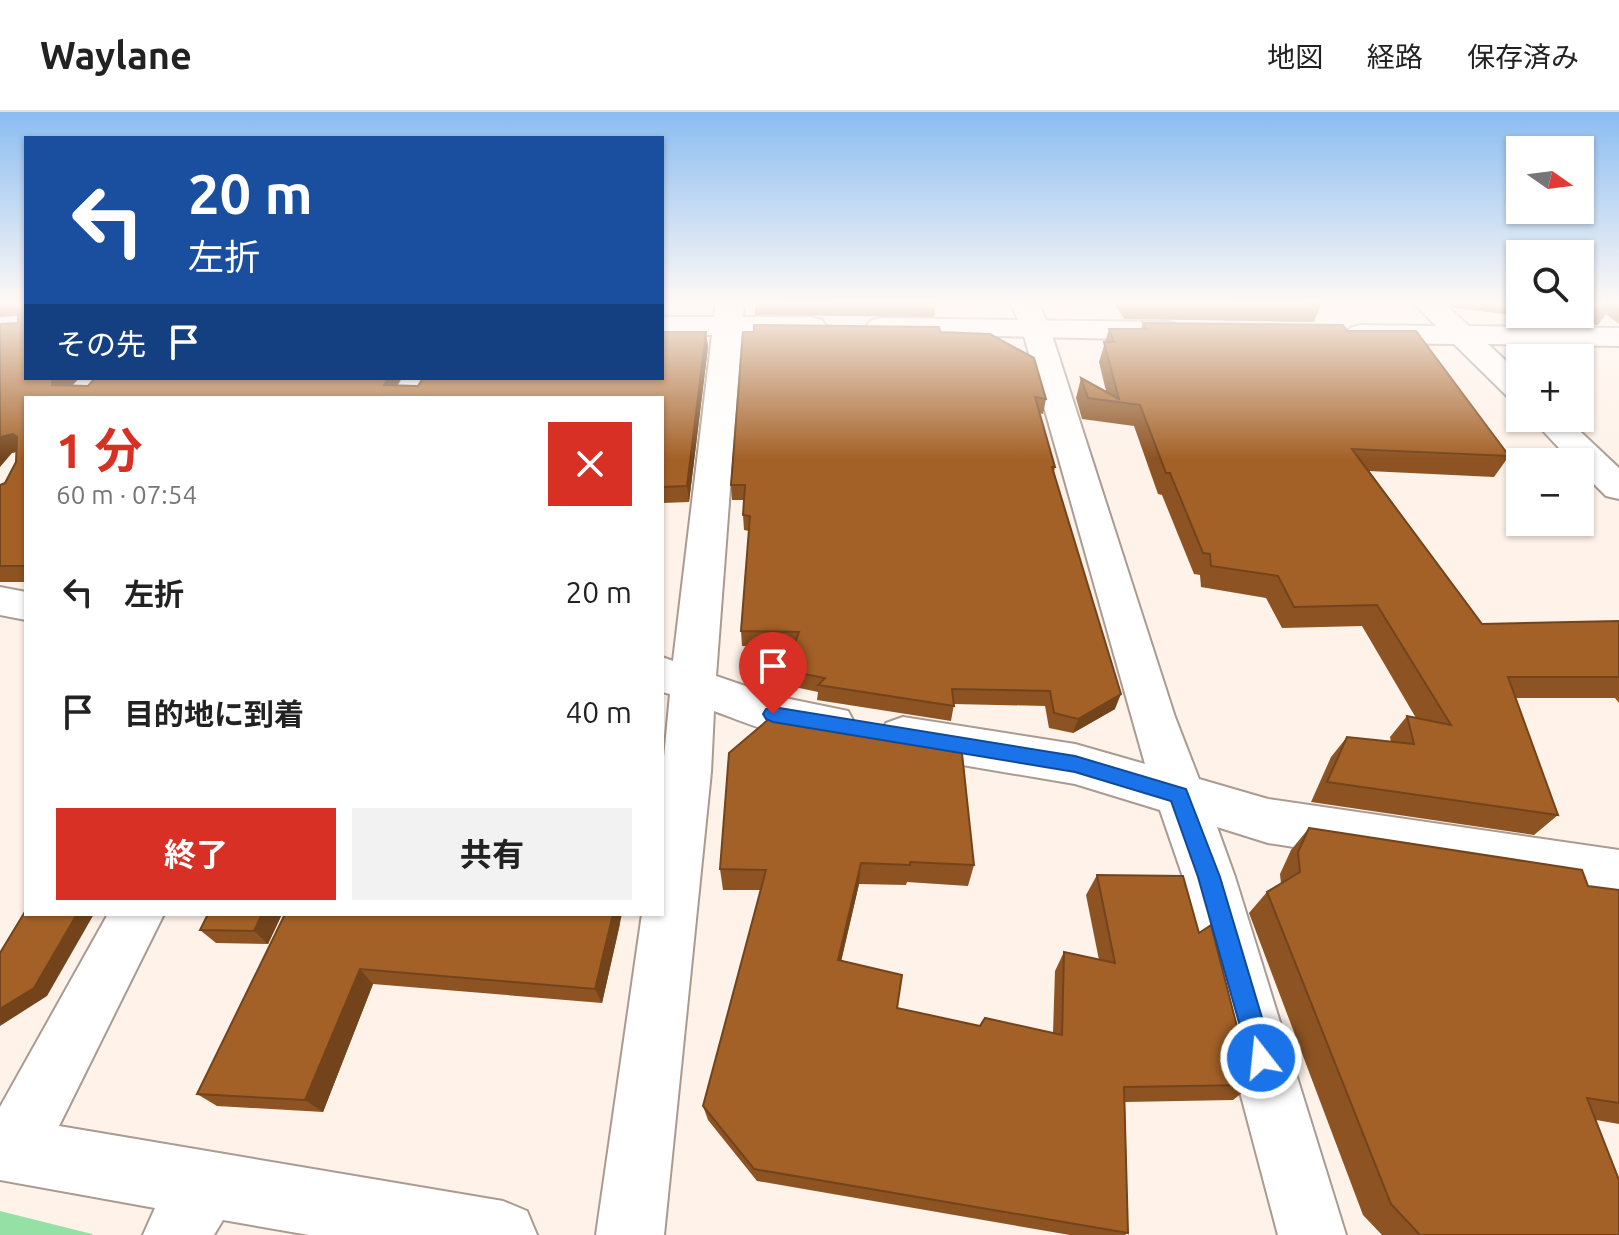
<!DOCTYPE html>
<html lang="ja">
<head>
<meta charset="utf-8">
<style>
  body { margin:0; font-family:Ubuntu,"Noto Sans JP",sans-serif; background:#f2f2f2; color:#222; height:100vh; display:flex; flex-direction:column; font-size:30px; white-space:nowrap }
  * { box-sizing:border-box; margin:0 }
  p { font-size:26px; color:#767676 }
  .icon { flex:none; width:44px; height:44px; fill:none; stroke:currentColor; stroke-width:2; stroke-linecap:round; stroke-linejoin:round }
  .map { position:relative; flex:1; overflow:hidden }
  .details { position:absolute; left:24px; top:284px; width:640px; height:520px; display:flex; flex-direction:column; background:#fff; border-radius:0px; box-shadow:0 2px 6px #0004 }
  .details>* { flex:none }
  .top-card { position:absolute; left:24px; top:24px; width:640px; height:244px; border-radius:0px; box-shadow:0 2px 6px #0004; background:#1a4fa0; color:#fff; overflow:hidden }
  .needle { width:52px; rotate:104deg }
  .fabs { position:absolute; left:1506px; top:24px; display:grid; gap:16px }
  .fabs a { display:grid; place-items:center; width:88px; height:88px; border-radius:0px; background:#fff; box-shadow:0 2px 6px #0004; font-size:40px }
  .pin { position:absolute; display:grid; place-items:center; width:68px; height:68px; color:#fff; margin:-82px -34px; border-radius:50% 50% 50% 0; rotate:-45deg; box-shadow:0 0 8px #0007 }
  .pin .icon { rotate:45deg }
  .me { position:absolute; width:88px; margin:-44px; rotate:344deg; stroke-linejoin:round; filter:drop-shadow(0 0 6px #0008) }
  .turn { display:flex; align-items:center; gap:28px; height:168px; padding:0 32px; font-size:36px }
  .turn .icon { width:104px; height:104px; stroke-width:2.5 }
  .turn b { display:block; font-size:56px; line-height:68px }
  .then { display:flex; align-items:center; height:76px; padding:0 32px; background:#0003; gap:16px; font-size:30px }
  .round { display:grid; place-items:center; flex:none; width:84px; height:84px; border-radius:0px; background:#f2f2f2 }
  .summary { display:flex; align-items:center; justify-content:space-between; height:136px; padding:0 32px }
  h1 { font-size:48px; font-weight:700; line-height:60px; color:#d93025 }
  .action { display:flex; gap:16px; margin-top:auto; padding:16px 32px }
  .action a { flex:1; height:92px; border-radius:0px; background:#d93025; color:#fff; font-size:32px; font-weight:700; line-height:92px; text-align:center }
  .action a+a { background:#f2f2f2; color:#222 }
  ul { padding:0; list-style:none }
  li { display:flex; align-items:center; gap:24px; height:120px; padding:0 32px }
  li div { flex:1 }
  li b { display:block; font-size:30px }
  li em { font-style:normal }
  header { display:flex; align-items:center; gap:48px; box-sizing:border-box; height:112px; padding:0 40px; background:#fff; border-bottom:2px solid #e0e0e0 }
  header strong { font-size:38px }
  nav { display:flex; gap:44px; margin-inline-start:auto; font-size:28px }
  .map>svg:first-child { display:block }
</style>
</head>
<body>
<header>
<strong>Waylane</strong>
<nav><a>地図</a><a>経路</a><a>保存済み</a></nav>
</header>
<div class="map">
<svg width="1619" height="1123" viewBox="0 0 1619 1123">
  <rect width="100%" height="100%" fill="#fef2e9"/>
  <polygon fill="#95e0a5" points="0,1099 92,1122 93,1123 0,1123"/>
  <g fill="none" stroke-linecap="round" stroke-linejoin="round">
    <defs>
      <g id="minor">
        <path d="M716,190H744L716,564L775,584L848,599L855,612L848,625C809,638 752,613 714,599L711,660L664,1123H596L642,802H662V666L670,582L662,580V545L673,549Z"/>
        <polygon points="1010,190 1038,190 1050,217 1175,605 1199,667 1268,687 1619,738 1619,786 1268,731 1217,715 1235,765 1346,1123 1278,1123 1183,765 1160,698 1075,672 903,643 886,637 880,624 886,611 903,605 1075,632 1145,652 1022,217"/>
        <polygon points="402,266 434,266 424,286 392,286"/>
        <polygon points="0,475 26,480 26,508 0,503"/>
        <polygon points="108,802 164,802 59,1014 503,1089 527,1099 537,1123 309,1123 223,1108 214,1123 143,1123 155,1096 0,1068 0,995"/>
      </g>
      <g id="tertiary">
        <polygon points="1413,190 1443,190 1469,214 1619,216 1619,234 1488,232 1520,262 1520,289 1509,286 1454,232 1360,231 1350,228 1345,222 1350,216 1360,213 1436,214"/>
        <polygon points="662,205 812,205 822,208 826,214 822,220 812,223 662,223"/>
        <polygon points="880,206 1168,210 1178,213 1183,219 1178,225 1168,228 870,221 866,215 870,209"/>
        <polygon points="1531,306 1566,306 1619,356 1619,387 1606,384 1580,358 1580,350 1572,350"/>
      </g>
    </defs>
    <use href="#minor" stroke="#a99b91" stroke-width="4"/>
    <use href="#tertiary" stroke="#a99b91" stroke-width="4"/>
    <use href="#minor" fill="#fff" fill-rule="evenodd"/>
    <use href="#tertiary" fill="#fff" fill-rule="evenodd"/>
  </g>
  <g fill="#8d5322">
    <polygon points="0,190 26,190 26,266 79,266 72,274 88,274 95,266 401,266 397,273 418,274 706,220 708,235 689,390 662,391 662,286 26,286 26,470 0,470 0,373 5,371 16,350 16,340 12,341 18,204 0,205"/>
    <polygon points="755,190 936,192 934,205 755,203"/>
    <polygon points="1114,190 1321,190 1322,191 1314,210 1124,207"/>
    <polygon points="1446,190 1520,190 1520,202 1580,202 1580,190 1619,190 1619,212 1606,202 1598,213 1454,196"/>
    <polygon points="1143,211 1347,219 1509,344 1494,365 1369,359 1482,512 1619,509 1619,591 1615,586 1515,586 1558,703 1534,723 1311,690 1331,645 1347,625 1391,630 1390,625 1407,604 1416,606 1362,514 1282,516 1266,486 1201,475 1200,463 1194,462 1162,383 1158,382 1134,314 1082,307 1076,286 1081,266 1106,279 1099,250 1109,217 1141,217"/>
    <polygon points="940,220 1046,287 1043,302 1039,301 1055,355 1054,360 1115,597 1073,621 1049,616 1045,594 954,592 951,609 817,588 818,580 785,573 784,558 793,535 742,534 741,519 749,419 744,418 743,403 744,388 732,388 731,373"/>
    <polygon points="729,641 974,753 968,774 907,770 906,773 859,772 841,849 897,896 980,914 1053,921 1055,859 1064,840 1099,848 1086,783 1097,763 1199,821 1252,973 1233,988 1125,990 1128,1121 1125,1123 1070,1123 757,1069 708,1008 703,994 761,778 723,778 720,757"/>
    <polygon points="1309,716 1588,774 1619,778 1619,1012 1596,1008 1619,1123 1382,1123 1363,1103 1249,801 1267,780 1281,772 1280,762 1291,738"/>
    <polygon points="208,802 282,802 268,832 216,831 200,818"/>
    <polygon points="285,802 620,812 602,891 373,872 323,1000 217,994 197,982"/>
  </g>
  <g fill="#73441b">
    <polygon points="706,220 708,235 689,390 687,374"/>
    <polygon points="55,266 79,266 63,284 52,273 52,269"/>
    <polygon points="388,266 401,266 391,286 384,273"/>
    <polygon points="13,322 25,337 12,341 0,355 0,325"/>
    <polygon points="1121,582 1115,597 1073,621 1078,607"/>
    <polygon points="861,751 859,772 837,867 838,848"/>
    <polygon points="77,802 94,802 47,884 0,914 0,897"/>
    <polygon points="262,802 282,802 268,832 254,819"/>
    <polygon points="613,802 622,802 602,891 595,877"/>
    <polygon points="360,857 373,872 323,1000 305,988"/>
  </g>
  <g fill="#a46127" stroke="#73441b" stroke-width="2">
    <polygon points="18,190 26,190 26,266 55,266 52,269 52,273 88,274 95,266 388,266 384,273 418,274 423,266 662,266 662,220 706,220 687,374 662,375 662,286 26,286 26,454 0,454 0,373 5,371 16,350 17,325 13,322 0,325 0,212 18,211"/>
    <polygon points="755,190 936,190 936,192"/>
    <polygon points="1197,190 1321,190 1322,191"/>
    <polygon points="1580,190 1599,190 1609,198 1580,194"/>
    <polygon points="1143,211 1343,213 1347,219 1416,219 1509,344 1352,337 1482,512 1619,509 1619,565 1508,565 1558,703 1327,670 1347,625 1414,632 1407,604 1451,613 1377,493 1294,495 1278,464 1211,454 1210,442 1203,441 1170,361 1166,361 1140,293 1088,286 1081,266 1119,287 1104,230 1114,230 1109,217 1147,217"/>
    <polygon points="754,213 939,215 940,220 990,222 1034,246 1046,287 1035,285 1055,355 1052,355 1121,582 1078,607 1054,601 1050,579 952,577 954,594 818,573 825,566 784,558 799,520 741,519 750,404 743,403 745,373 731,373 743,220 754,220"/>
    <polygon points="776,601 961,632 974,753 910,750 910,753 861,751 838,848 902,863 897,896 980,914 985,906 1062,923 1064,840 1115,851 1097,763 1183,764 1199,821 1211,813 1252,973 1124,975 1128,1121 754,1057 703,994 766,758 720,757 729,641"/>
    <polygon points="1309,716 1582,758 1588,774 1619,778 1619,991 1587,986 1619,1068 1619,1123 1420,1123 1391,1092 1267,780 1300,760 1298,740"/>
    <polygon points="26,798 26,802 77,802 34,876 0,897 0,841"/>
    <polygon points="208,802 262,802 254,819 200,818"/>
    <polygon points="285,802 613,802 595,877 360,857 305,988 197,982"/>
  </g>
  <linearGradient id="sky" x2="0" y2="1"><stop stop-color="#8abcf1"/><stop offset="0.55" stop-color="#fff9f5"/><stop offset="1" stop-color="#fff9f5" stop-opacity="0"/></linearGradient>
  <rect width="1619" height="347" fill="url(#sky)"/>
  <polygon fill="#1a73e8" stroke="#114b97" stroke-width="2" points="773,595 1075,644 1186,677 1220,765 1274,946 1270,954 1261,958 1253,954 1249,946 1198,765 1171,689 1075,660 773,610 766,607 763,602 766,597"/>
</svg>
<div class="fabs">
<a><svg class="needle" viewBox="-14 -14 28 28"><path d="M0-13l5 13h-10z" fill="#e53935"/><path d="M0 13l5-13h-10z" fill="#767676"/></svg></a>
<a><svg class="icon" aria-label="search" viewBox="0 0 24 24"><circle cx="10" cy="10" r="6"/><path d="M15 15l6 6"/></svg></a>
<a>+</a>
<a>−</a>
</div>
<div class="pin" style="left:773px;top:602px;background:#d93025"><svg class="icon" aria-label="arrive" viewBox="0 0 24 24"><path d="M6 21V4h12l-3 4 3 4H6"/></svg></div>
<svg class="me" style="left:1261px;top:946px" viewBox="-20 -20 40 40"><circle r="17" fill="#1a73e8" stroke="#fff" stroke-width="3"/><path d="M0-11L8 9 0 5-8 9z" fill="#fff"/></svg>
<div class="top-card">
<div class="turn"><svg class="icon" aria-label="left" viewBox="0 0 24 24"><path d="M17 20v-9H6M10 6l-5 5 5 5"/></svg><div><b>20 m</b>左折</div></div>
<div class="then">その先<svg class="icon" aria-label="arrive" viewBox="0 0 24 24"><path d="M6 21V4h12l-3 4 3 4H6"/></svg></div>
</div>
<section class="details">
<div class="summary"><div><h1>1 分</h1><p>60 m · 07:54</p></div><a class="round" style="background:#d93025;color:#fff"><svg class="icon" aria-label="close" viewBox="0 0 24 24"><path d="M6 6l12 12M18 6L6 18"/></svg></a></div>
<ul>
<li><svg class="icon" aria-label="left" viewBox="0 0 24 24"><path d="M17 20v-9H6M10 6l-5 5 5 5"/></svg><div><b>左折</b></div><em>20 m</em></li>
<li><svg class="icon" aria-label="arrive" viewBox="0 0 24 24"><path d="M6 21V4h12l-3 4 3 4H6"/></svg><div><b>目的地に到着</b></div><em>40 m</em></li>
</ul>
<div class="action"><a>終了</a><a>共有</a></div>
</section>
</div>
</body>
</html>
